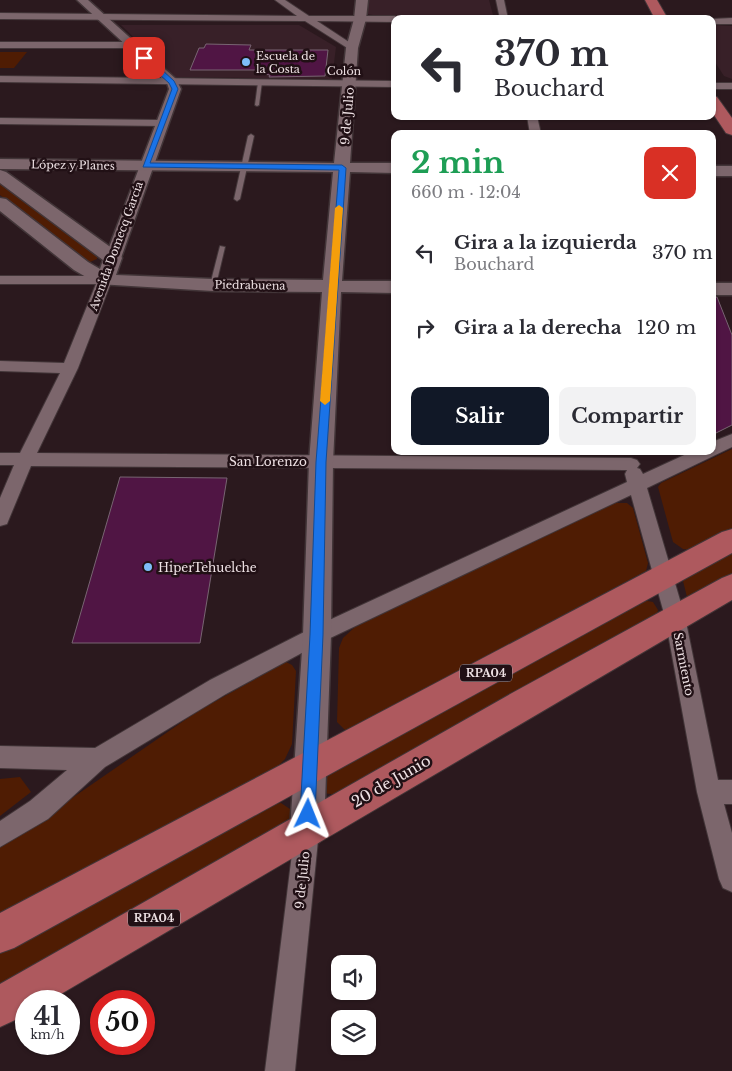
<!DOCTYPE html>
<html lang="es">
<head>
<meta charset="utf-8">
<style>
  body { margin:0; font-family:"Libre Baskerville",serif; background:#f2f2f3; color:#2b2b33; height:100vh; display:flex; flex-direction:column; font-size:19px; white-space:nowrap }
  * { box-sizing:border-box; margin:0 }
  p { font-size:16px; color:#7c7c81 }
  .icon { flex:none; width:28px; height:28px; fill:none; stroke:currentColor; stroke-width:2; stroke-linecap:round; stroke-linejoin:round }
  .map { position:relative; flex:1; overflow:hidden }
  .sheet { position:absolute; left:391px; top:130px; width:325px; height:325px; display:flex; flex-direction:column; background:#fff; border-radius:10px; box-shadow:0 1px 4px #0004 }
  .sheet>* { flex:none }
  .banner { position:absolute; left:391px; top:15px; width:325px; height:105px; border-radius:10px; box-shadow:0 1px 4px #0004; background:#fff; color:#2b2b33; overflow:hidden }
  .controls { position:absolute; left:331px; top:955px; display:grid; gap:10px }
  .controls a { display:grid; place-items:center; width:45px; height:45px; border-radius:10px; background:#fff; box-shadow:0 1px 4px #0004; font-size:25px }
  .speed { position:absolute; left:15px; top:990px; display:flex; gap:10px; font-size:25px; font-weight:700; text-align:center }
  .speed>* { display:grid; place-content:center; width:65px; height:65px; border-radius:50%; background:#fff; box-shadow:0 1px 4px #0004; line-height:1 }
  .speed small { font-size:12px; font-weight:400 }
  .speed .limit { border:8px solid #d22; background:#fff; color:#111 }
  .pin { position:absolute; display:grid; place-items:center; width:42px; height:42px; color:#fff; margin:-21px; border-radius:10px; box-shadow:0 2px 8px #0006 }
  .me { position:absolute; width:55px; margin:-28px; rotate:2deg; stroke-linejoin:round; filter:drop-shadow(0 0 4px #0008) }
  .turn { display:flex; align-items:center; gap:18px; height:105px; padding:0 20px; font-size:22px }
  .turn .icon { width:65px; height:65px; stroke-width:2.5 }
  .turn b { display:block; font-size:35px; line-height:42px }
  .round { display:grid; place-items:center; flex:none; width:52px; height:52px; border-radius:10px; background:#f2f2f3 }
  .summary { display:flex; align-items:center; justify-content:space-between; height:85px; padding:0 20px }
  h1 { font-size:30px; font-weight:700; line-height:38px; color:#1e9e55 }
  .button { display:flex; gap:10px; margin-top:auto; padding:10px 20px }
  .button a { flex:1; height:58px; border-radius:10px; background:#111827; color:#fff; font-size:20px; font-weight:700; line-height:58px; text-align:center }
  .button a+a { background:#f2f2f3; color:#2b2b33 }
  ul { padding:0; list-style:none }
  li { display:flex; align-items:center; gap:15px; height:75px; padding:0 20px }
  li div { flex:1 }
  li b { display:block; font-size:19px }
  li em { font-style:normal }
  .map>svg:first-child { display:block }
</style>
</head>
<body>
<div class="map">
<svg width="732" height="1071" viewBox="0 0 732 1071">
  <rect width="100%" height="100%" fill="#2b191e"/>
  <g fill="#382028">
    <polygon points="368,0 489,0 493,15 486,17 378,16 367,14"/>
    <polygon points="121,25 299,25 336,47 332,79 174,77"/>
    <polygon points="712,25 732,26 732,79 724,76 713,59"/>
  </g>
  <g fill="#4f1c03">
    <polygon points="0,52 27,52 14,68 0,68"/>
    <polygon points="0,182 97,257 97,259 90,262 83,261 0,195"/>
    <polygon points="732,449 732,529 691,550 683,549 673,542 658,487 661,483"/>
    <polygon points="615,503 627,503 633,508 648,563 646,571 346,731 337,722 339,648 343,638 355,627"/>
    <polygon points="732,551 732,577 687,597 683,581 685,577"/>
    <polygon points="642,600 653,602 658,610 656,618 338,795 323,793 325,781 330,772"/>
    <polygon points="286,662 292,665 296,671 292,744 285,759 267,777 0,917 0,845 23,832 198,711"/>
    <polygon points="20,777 31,792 0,816 0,779"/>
    <polygon points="281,803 293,811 289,825 0,996 0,944 264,805"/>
  </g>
  <g fill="#501544" stroke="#786572">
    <polygon points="206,44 251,45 249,50 328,50 325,76 269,77 270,75 258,73 259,70 190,70 199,48 204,48"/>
    <polygon points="712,297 717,297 732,335 732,425 712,435"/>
    <polygon points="120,477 227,478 200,643 72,643"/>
  </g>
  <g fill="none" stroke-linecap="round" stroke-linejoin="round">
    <defs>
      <g id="service">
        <polygon points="260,81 262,82 259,105 257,106 255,105 258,82"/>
        <polygon points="251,134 254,136 240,199 237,201 234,199 248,136"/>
        <polygon points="220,246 225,247 216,285 213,287 210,285"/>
      </g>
      <g id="minor">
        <polygon points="275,0 285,0 309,16 395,16 399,19 395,19 395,22 317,21 355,46 355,50 352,51 305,21 0,19 0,13 297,16"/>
        <polygon points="496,0 504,0 508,19 500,19"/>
        <polygon points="732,18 732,24 712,24 712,19 711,19"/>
        <polygon points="0,42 131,42 136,45 131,48 0,48"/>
        <polygon points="0,76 395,81 395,87 0,82"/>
        <rect x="712" y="83" width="20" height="6"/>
        <polygon points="527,116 537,116 541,134 530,134"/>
        <polygon points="0,118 162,120 167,123 162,126 0,124"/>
        <polygon points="0,276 105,276 112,280 78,368 37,453 631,458 637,460 640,464 637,468 640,469 643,474 693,451 712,451 712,442 732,434 732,447 647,488 685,617 718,780 732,780 732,804 724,804 732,833 732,892 723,888 719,879 697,792 665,617 631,495 324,641 226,694 105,767 48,819 0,847 0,821 30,801 67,770 0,768 0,746 95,748 210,680 310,629 627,482 625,474 627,470 31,466 9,519 7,524 0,526 0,498 14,465 0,465 0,453 20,453 60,373 0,371 0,361 64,363 96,284 0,284"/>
        <polygon points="307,818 316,821 319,830 295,1071 265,1071 295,830 298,821"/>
      </g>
      <polygon id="tertiary" points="77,0 88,0 176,79 181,89 121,258 119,261 107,261 105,258 169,89 167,83"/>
      <g id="secondary">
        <polygon points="356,0 368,0 366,19 358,48 350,163 395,163 395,173 350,172 342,281 395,281 395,293 341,292 333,462 331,635 324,830 319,842 307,847 295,842 290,830 303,635 309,462 322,292 213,291 98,284 74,270 0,211 0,198 6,199 88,262 100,269 103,260 0,183 0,170 6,172 120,254 122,258 116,275 213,279 323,280 333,172 0,169 0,159 334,163 346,48 354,19"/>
        <rect x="712" y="166" width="20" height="10"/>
        <rect x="712" y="283" width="20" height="12"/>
      </g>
      <g id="primary">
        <polygon points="645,0 657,0 668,19 655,19"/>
        <polygon points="712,96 717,97 732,118 732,135 726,133 712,112"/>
        <polygon points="732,529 732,553 14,948 0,953 0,913 722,532"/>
        <polygon points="732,574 732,600 49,1001 26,1001 26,1015 0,1027 0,984 512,693 722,578"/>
      </g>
    </defs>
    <use href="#service" stroke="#423538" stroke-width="2"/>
    <use href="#minor" stroke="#423538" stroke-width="2"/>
    <use href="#tertiary" stroke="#423538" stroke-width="3"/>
    <use href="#secondary" stroke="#423538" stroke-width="3"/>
    <use href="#primary" stroke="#423538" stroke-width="2"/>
    <use href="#service" fill="#7c666c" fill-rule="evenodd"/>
    <use href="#minor" fill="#7c666c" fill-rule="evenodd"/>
    <use href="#tertiary" fill="#7c666c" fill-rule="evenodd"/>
    <use href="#secondary" fill="#7c666c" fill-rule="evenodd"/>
    <use href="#primary" fill="#ae595e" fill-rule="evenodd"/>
  </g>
  <polygon fill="#1a73e8" stroke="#114b97" points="142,56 147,56 174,81 178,89 150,163 342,165 346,168 326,462 323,635 315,814 313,819 308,821 303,819 300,814 310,635 316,462 339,170 143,167 172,89 169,83 142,59"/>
  <polygon fill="#f59e0b" points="339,205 343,208 330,401 325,405 320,401 335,208"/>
  <g fill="#7ebdf9" stroke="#211015" stroke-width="2">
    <circle cx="246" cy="62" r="5"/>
    <circle cx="148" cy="567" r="5"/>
  </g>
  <g text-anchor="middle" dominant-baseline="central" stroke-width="5" stroke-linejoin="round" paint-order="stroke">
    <g font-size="11" fill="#eee1e4" stroke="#211015" text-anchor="start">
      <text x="256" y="56">Escuela de<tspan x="256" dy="13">la Costa</tspan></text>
    </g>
    <g font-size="11" fill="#eee1e4" stroke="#211015">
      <text x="344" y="71">Colón</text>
      <text transform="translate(73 165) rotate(1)">López y Planes</text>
      <text transform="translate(116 246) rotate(-70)">Avenida Domecq García</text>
      <text transform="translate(250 285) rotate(1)">Piedrabuena</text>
    </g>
    <g fill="#211015" stroke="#b0a2a6" stroke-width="1">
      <rect x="460" y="664.5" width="52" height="17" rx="4"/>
      <rect x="128" y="909.5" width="52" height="17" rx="4"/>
    </g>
    <g font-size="11" font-weight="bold" fill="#eee1e4">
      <text x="486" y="673">RPA04</text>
      <text x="154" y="918">RPA04</text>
    </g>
    <g font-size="12" fill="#eee1e4" stroke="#211015">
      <text transform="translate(347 116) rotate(-85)">9 de Julio</text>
      <text x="268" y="461">San Lorenzo</text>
      <text transform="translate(684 664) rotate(79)">Sarmiento</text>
      <text transform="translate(302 880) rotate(-84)">9 de Julio</text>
    </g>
    <g font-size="12" fill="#eee1e4" stroke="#211015" text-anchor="start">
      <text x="158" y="567">HiperTehuelche</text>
    </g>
    <g font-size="15" fill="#eee1e4" stroke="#211015">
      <text transform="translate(391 781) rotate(-30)">20 de Junio</text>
    </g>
  </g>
</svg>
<div class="controls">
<a><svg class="icon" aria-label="sound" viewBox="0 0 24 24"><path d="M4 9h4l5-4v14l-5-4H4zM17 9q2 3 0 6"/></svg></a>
<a><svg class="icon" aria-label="layers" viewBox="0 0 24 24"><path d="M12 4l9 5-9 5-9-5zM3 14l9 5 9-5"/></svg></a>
</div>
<div class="speed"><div>41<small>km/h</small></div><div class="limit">50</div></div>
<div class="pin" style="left:144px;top:58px;background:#d93025"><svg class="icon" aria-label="arrive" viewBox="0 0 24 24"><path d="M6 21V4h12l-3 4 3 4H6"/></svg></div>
<svg class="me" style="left:308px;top:814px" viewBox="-20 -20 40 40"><path d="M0-17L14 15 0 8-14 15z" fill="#1a73e8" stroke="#fff" stroke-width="4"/></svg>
<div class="banner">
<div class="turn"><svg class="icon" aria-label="left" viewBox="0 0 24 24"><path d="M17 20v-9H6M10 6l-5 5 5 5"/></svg><div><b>370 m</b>Bouchard</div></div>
</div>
<section class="sheet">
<div class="summary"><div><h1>2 min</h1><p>660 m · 12:04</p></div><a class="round" style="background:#d93025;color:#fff"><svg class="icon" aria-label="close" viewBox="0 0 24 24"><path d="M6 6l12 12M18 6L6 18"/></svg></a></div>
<ul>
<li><svg class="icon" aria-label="left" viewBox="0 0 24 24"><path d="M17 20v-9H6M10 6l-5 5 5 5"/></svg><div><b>Gira a la izquierda</b><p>Bouchard</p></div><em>370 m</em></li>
<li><svg class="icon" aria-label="right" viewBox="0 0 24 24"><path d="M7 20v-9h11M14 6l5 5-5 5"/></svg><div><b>Gira a la derecha</b></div><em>120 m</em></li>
</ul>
<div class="button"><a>Salir</a><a>Compartir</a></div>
</section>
</div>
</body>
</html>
